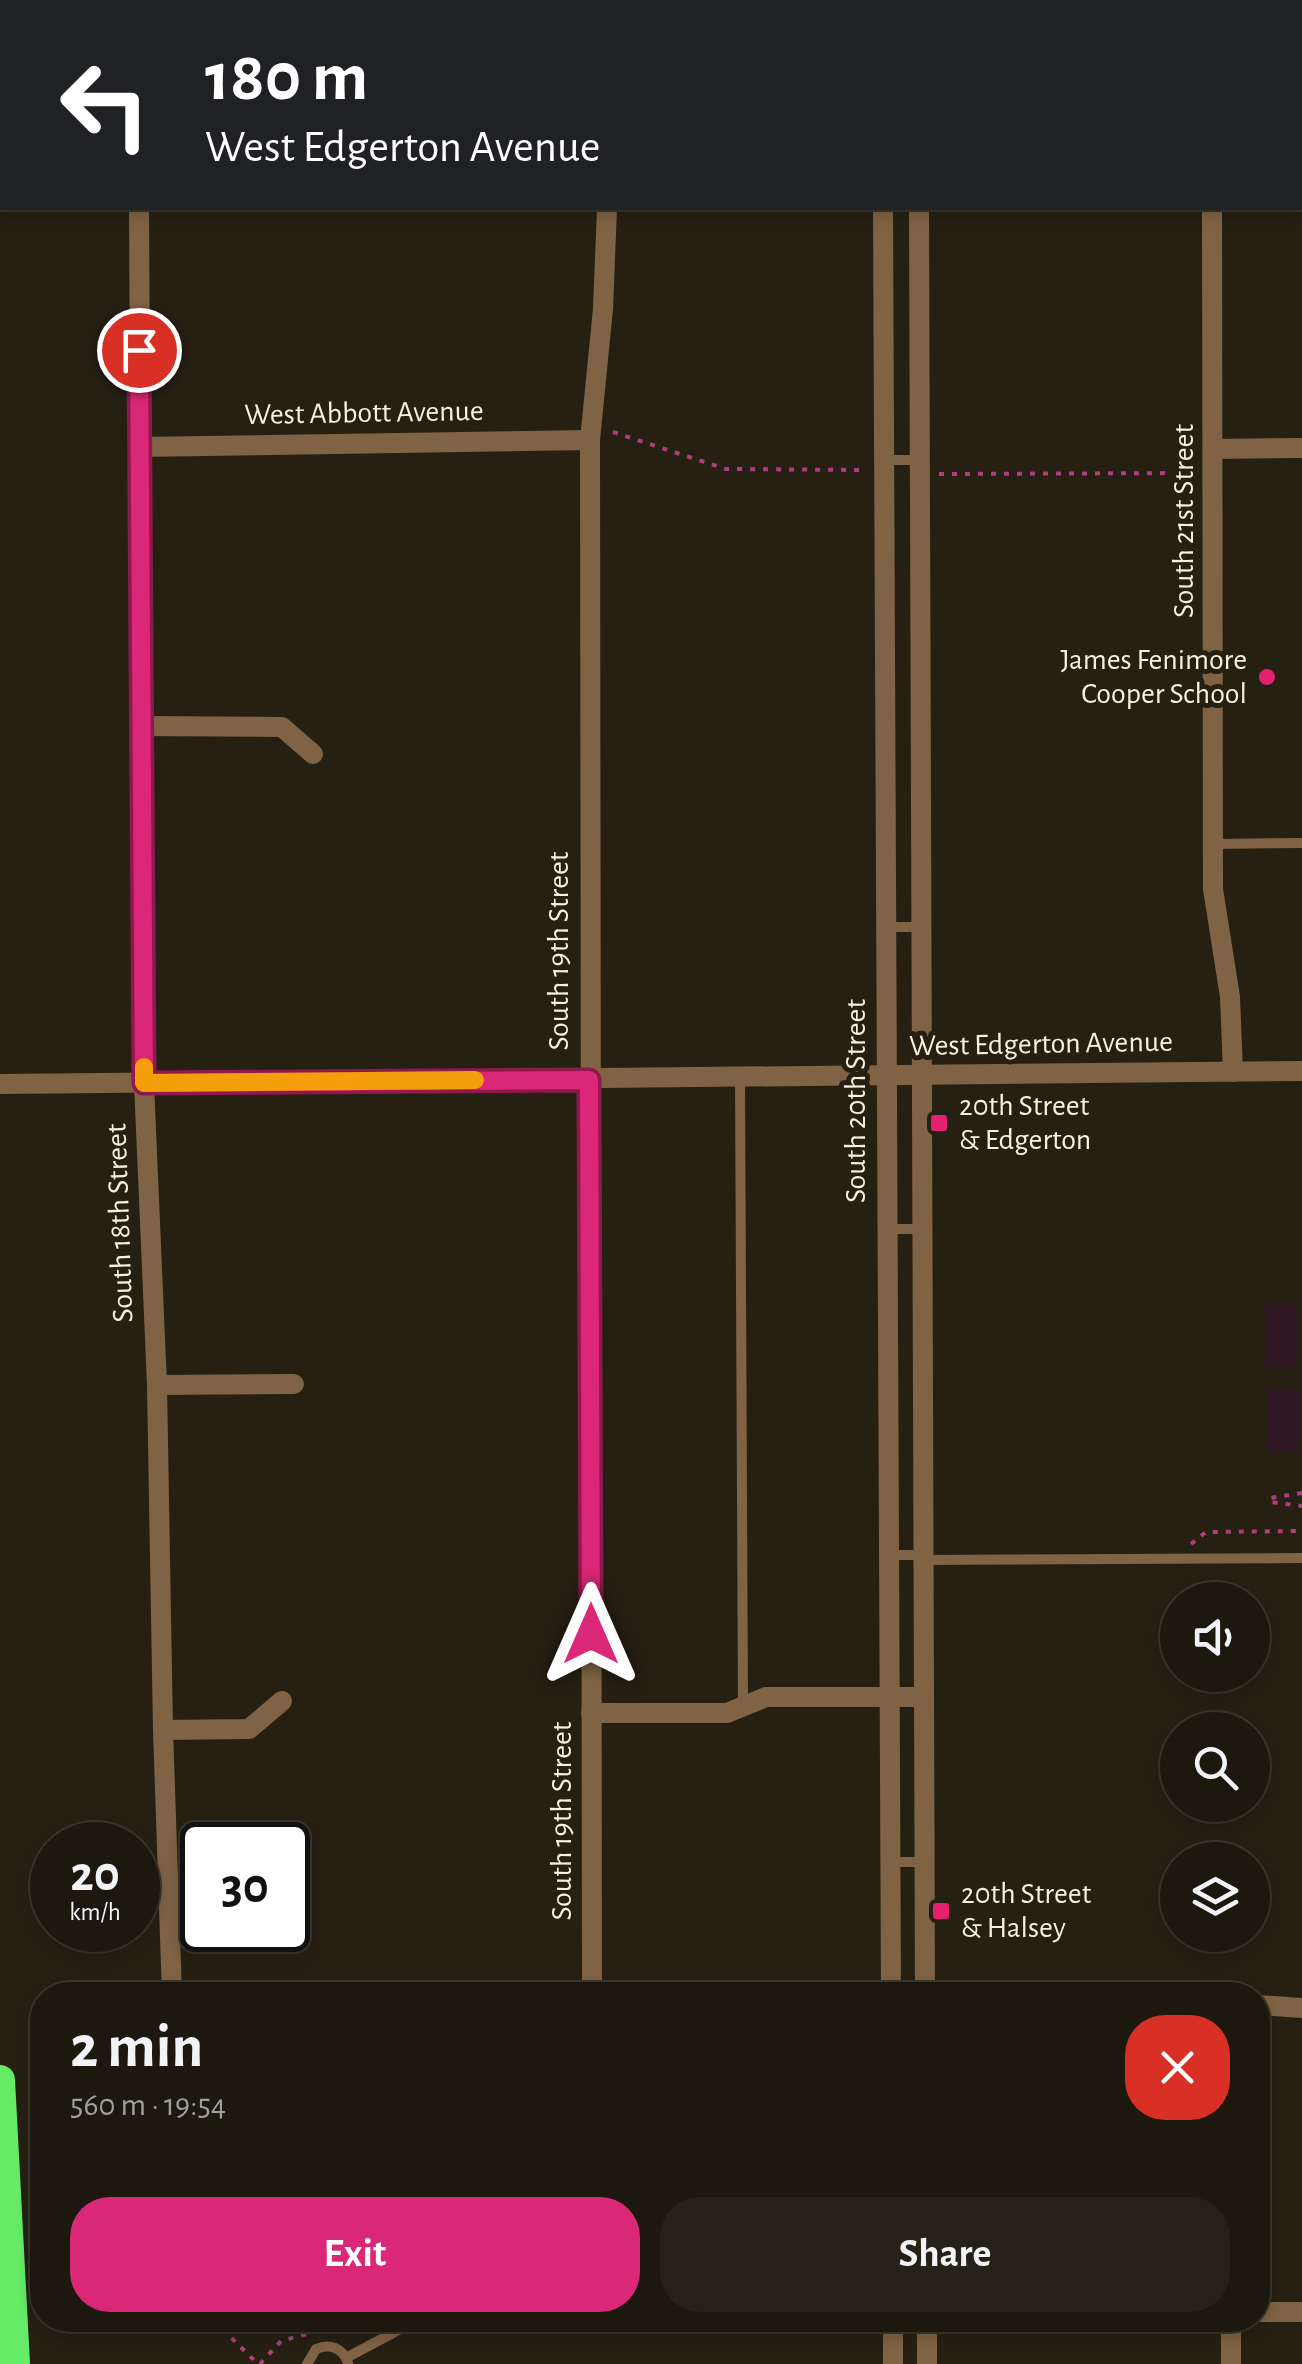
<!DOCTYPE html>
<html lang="en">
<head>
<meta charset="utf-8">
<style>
  body { margin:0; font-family:"Alegreya Sans",sans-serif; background:#252117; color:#f1f3f6; height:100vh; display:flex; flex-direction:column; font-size:38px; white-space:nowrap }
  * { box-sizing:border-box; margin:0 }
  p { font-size:32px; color:#a0a09e }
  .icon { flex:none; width:55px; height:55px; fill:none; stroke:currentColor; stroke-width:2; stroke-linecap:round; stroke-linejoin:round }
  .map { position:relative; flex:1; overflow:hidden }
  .sheet { position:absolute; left:30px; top:1982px; width:1240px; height:350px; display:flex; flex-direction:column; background:#1c180e; border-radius:40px; box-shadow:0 5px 15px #0003,0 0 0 2px #3a372e }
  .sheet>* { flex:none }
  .banner { position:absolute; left:0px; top:0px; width:1302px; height:210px; box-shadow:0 5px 15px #0003,0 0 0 2px #3a372e; background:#202124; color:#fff; overflow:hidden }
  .tools { position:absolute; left:1160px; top:1582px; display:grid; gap:20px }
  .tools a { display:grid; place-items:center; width:110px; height:110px; border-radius:50%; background:#1c180e; box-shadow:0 5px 15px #0003,0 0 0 2px #3a372e; font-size:50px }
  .speed { position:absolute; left:30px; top:1822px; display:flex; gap:20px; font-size:50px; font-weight:700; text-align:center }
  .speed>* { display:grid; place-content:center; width:130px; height:130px; border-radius:50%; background:#1c180e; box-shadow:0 5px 15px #0003,0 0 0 2px #3a372e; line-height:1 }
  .speed small { font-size:25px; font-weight:400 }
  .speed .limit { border:5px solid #111; border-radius:15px; background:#fff; color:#111 }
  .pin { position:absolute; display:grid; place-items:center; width:85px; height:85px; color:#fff; margin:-42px; border:5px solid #fff; border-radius:50%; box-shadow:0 2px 10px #0007 }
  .me { position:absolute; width:110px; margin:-55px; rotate:0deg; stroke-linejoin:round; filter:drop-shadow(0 0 8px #0008) }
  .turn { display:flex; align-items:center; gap:35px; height:210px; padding:0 40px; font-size:45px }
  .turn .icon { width:130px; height:130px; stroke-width:2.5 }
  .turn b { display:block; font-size:70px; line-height:85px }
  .round { display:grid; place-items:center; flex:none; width:105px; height:105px; border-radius:40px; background:#252117 }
  .overview { display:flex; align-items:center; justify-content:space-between; height:170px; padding:0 40px }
  h1 { font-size:60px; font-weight:700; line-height:75px }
  .cta { display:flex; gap:20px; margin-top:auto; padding:20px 40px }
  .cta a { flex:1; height:115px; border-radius:40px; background:#db2777; color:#fff; font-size:40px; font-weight:700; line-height:115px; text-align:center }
  .cta a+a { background:#252117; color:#f1f3f6 }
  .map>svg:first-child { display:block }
</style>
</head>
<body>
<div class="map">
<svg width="1302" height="2364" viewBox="0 0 1302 2364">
  <rect width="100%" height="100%" fill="#262013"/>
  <g fill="#301724">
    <polygon points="1266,1303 1298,1303 1298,1366 1266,1367"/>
    <polygon points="1299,1388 1299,1452 1267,1452 1267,1389"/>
  </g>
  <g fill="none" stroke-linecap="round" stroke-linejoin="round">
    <g stroke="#ac3f7e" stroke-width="4" stroke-dasharray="5 8" stroke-linecap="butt">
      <polyline points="613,432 726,469 863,470"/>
      <polyline points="939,474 1193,473"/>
      <polyline points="1302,1493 1270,1498 1270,1502 1302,1506"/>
      <polyline points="1191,1544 1206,1532 1302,1531"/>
      <polyline points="213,2320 258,2364"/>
      <polyline points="311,2320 311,2332"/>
      <polyline points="260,2364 281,2341 314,2332"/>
    </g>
    <g stroke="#806344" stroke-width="10">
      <polyline points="884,460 919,460"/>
      <polyline points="1214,844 1302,843"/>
      <polyline points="886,927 920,927"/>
      <polyline points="740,1078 743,1707"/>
      <polyline points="888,1229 922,1229"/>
      <polyline points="889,1555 923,1555"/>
      <polyline points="924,1560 1302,1558"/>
      <polyline points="890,1862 924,1862"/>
      <polyline points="346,2358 417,2320"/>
      <path d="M307,2364L316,2349C330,2343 343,2348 348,2363"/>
    </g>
    <g stroke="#806344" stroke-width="20">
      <polyline points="137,0 137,2"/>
      <polyline points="1211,0 1212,2"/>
      <polyline points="139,208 144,1083 157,1385 163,1730 172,1995"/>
      <polyline points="1212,208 1213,889 1230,997 1233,1072"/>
      <polyline points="139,447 590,440"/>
      <polyline points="1213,449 1302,448"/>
      <polyline points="141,726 282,727 313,754"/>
      <polyline points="157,1385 294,1384"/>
      <polyline points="591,1713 727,1713 766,1697 923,1697"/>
      <polyline points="163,1730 249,1729 282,1701"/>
      <polyline points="592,1995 590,440 603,309 607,208"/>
      <polyline points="934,1995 1046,1992 1126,1995"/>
      <polyline points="1258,2005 1302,2008"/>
      <polyline points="1258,2312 1302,2312"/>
      <polyline points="1231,2320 1231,2364"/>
    </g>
    <g stroke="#806344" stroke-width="20">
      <polyline points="883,0 883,2"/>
      <polyline points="918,0 918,2"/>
      <polyline points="883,208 891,1995"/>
      <polyline points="919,208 925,1995"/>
      <polyline points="0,1084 1302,1071"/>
      <polyline points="893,2320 893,2364"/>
      <polyline points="927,2320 927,2364"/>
    </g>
    <polyline stroke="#66ec67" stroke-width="30" points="0,2080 15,2364"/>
  </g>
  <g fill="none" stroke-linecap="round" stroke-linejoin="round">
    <defs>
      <polyline id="route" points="139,350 144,1083 589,1080 591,1634"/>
    </defs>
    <use href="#route" stroke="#8e194d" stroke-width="25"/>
    <use href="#route" stroke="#db2777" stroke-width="18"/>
    <polyline stroke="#f59e0b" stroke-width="18" points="144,1067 144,1083 475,1080"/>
  </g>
  <g fill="#e42070" stroke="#262013" stroke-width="4">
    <circle cx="1267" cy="677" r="10"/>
    <rect x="929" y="1113" width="20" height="20" rx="5"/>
    <rect x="931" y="1901" width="20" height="20" rx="5"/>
  </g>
  <g text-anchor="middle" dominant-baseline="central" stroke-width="10" stroke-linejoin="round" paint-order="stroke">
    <g font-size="30" fill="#fbefdc" stroke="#262013">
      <text transform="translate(364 413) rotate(-1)">West Abbott Avenue</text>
      <text transform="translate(1184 521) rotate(-90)">South 21st Street</text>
      <text transform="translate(559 951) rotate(-90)">South 19th Street</text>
      <text transform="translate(1041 1044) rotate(-1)">West Edgerton Avenue</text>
      <text transform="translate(856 1101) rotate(-90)">South 20th Street</text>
      <text transform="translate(120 1223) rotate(-92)">South 18th Street</text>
      <text transform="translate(562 1821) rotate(-90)">South 19th Street</text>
    </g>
    <g font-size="30" fill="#fbefdc" stroke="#262013" text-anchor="start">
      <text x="1247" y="660" text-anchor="end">James Fenimore<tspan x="1247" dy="34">Cooper School</tspan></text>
      <text x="959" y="1106">20th Street<tspan x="959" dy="34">&amp; Edgerton</tspan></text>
      <text x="961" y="1894">20th Street<tspan x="961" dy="34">&amp; Halsey</tspan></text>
    </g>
  </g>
</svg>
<div class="tools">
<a><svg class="icon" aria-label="sound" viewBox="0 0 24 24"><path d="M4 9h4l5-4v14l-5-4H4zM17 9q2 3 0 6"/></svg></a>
<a><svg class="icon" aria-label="search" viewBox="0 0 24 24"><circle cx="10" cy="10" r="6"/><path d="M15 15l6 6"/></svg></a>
<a><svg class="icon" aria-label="layers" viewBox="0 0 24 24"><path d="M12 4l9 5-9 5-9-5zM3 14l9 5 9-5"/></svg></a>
</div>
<div class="speed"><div>20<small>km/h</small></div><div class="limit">30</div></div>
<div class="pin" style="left:139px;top:350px;background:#d93025"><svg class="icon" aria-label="arrive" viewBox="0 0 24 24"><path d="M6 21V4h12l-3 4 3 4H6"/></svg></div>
<svg class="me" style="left:591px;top:1634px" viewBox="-20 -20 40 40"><path d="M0-17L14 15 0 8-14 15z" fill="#db2777" stroke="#fff" stroke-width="4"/></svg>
<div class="banner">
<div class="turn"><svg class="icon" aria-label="left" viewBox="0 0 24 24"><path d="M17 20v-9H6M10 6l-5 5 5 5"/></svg><div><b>180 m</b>West Edgerton Avenue</div></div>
</div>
<section class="sheet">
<div class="overview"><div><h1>2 min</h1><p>560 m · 19:54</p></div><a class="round" style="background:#d93025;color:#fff"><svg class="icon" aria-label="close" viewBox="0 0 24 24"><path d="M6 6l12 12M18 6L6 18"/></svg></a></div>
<div class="cta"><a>Exit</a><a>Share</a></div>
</section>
</div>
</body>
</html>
